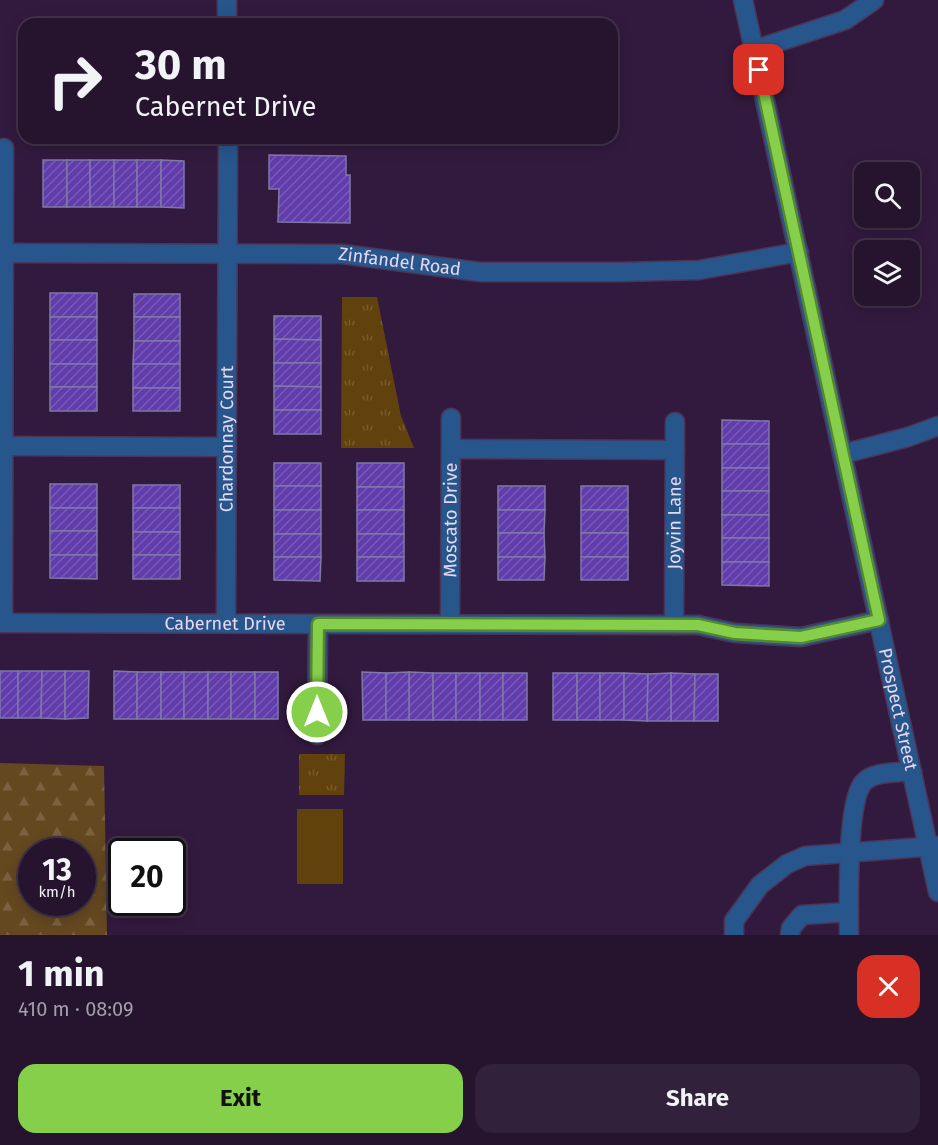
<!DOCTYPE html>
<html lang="en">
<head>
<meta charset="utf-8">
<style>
  body { margin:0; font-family:"Fira Sans",sans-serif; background:#32213a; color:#f1f3f6; height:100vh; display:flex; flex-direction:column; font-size:22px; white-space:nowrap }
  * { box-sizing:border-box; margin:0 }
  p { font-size:20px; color:#a49eaa }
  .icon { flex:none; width:33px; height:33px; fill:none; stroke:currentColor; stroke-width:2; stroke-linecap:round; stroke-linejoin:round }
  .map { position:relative; height:935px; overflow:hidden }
  .side { display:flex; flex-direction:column; background:#26142e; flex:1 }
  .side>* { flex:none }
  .banner { position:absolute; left:18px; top:18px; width:600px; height:126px; border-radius:18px; box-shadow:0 3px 15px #0003,0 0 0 2px #42334a; background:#26142e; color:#f1f3f6; overflow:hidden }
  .tools { position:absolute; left:854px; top:162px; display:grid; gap:12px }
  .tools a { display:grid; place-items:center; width:66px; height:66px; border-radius:12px; background:#26142e; box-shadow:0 3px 15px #0003,0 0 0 2px #42334a; font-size:30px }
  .speed { position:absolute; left:18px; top:838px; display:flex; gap:12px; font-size:30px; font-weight:700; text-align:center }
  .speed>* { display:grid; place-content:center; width:78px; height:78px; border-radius:50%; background:#26142e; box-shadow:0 3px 15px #0003,0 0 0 2px #42334a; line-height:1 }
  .speed small { font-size:15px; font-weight:400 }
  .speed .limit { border:3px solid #111; border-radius:9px; background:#fff; color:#111 }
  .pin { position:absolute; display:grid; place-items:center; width:51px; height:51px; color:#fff; margin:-26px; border-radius:12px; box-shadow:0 3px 9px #0006 }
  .me { position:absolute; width:66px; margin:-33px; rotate:0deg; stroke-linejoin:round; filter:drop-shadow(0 0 4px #0008) }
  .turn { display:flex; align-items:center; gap:21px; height:126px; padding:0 18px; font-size:27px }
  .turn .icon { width:78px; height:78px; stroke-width:2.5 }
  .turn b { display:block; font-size:42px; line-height:51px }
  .round { display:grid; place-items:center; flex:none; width:63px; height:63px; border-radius:18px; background:#32213a }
  .overview { display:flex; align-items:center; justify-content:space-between; height:102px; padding:0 18px }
  h1 { font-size:36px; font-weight:700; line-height:45px }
  .cta { display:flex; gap:12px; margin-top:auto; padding:12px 18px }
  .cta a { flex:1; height:69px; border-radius:18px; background:#86cf4b; color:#111; font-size:24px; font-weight:700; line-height:69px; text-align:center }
  .cta a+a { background:#32213a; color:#f1f3f6 }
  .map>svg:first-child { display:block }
</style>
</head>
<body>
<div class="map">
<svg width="938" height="935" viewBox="0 0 938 935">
  <defs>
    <pattern id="grass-tufts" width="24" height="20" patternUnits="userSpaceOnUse" patternTransform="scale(1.5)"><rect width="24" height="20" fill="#61410c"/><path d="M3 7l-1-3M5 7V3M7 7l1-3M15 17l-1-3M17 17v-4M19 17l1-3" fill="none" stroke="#785c30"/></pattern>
    <pattern id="forest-firs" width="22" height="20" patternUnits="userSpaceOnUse" patternTransform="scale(1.5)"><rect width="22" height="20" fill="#644820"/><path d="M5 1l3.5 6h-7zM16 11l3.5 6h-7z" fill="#7a6241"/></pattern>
    <pattern id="building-hatch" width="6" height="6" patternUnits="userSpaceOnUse" patternTransform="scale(1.5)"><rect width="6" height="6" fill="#613dac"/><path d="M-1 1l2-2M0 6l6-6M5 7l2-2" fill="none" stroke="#7858b8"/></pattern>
  </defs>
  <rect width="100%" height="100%" fill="#321a3e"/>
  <g fill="url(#grass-tufts)">
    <polygon points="342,297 377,297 401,416 414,448 341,448"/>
    <polygon points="299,754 345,754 344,795 299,795"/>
  </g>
  <path fill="url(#forest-firs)" fill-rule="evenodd" d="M0,763L104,766L107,935H0ZM32,852H82V903H32Z"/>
  <rect fill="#61410c" x="297" y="809" width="46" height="75"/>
  <g fill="url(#building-hatch)" stroke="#8077a5" stroke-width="1.5">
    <polygon points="269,155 346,156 346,175 350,175 350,223 278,222 279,189 269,189"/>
    <rect x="43" y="160" width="24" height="47"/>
    <rect x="67" y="160" width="23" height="47"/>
    <rect x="90" y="160" width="24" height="47"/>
    <rect x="114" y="160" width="23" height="47"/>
    <rect x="137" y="160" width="24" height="47"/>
    <polygon points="161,160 184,161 184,208 161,207"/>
    <rect x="50" y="293" width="47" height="24"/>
    <rect x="134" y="294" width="46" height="23"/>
    <polygon points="274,316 321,316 321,340 274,339"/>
    <rect x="50" y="317" width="47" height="23"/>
    <rect x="134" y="317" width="46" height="24"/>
    <polygon points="274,339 321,340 321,363 274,363"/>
    <rect x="50" y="340" width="47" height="24"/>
    <polygon points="134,341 180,341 180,364 133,364"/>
    <polygon points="274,363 321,363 321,387 274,386"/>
    <rect x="50" y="364" width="47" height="23"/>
    <rect x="133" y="364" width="47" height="24"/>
    <polygon points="274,386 321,387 321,410 274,410"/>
    <rect x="50" y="387" width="47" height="24"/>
    <rect x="133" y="388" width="47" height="23"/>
    <rect x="274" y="410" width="47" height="24"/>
    <polygon points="722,420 769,421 769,444 722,444"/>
    <rect x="722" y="444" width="47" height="24"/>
    <rect x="274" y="463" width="47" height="23"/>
    <rect x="357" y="463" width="47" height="24"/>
    <rect x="722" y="468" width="47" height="23"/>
    <rect x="50" y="484" width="47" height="24"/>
    <rect x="133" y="485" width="47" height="23"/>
    <rect x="274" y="486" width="47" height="24"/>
    <rect x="498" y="486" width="47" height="24"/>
    <rect x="581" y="486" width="47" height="24"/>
    <rect x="357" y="487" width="47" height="23"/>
    <rect x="722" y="491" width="47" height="24"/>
    <rect x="50" y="508" width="47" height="23"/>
    <rect x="133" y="508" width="47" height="24"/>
    <rect x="274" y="510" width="47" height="24"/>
    <rect x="357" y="510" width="47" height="24"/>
    <polygon points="498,510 545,510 544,533 498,533"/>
    <rect x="581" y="510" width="47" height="23"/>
    <rect x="722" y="515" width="47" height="23"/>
    <rect x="50" y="531" width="47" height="24"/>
    <rect x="133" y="532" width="47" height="23"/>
    <polygon points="498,533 544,533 545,557 498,557"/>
    <rect x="581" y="533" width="47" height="24"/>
    <rect x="274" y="534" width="47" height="23"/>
    <rect x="357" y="534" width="47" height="23"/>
    <rect x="722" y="538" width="47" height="24"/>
    <polygon points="50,555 97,555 97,579 50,578"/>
    <rect x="133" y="555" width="47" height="24"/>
    <polygon points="274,557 321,557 320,581 274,580"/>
    <rect x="357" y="557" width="47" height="24"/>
    <polygon points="498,557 545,557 544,580 498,580"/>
    <rect x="581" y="557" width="47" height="23"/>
    <polygon points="722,562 769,562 769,586 722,585"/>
    <rect x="0" y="671" width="18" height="47"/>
    <polygon points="18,671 42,671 41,718 18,718"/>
    <polygon points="42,671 65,671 65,719 41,718"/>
    <polygon points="65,671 89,671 88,718 65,719"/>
    <polygon points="114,671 137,672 137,719 114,719"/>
    <rect x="137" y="672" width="24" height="47"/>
    <rect x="161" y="672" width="23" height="47"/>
    <rect x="184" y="672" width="24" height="47"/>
    <rect x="208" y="672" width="23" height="47"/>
    <rect x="231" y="672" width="24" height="47"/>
    <rect x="255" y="672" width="23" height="47"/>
    <polygon points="362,672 386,673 386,720 363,720"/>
    <polygon points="409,672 433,673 433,720 409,720"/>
    <polygon points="409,672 409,720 386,720 386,673"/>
    <rect x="433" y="673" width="23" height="47"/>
    <rect x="456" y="673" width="24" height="47"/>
    <rect x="480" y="673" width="23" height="47"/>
    <rect x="503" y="673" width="24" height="47"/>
    <rect x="553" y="673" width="24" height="47"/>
    <rect x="577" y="673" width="23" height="47"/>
    <rect x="600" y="673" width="24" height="47"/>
    <polygon points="624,673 648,674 647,721 624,720"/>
    <polygon points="671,673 695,674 694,721 671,721"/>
    <polygon points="671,673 671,721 647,721 648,674"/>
    <polygon points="695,674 718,674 718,721 694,721"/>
  </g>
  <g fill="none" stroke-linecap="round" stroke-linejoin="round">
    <defs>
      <g id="minor">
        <polyline points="227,0 227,24"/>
        <path id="s1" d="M743,0L938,892"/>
        <polyline points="754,50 845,20 874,0"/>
        <path id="s2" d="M0,253L342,254L480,272H622L699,270L799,252"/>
        <polyline points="0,446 227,447"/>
        <polyline points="451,449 675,450"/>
        <polyline points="843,454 908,437 938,426"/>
        <path id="s3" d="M0,623L698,625L735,633L801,637L879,620"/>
        <polyline points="3,623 4,148"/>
        <path id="s4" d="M226,623L228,138"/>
        <path id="s5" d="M450,624L451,418"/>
        <path id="s6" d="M674,625L675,422"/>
        <polyline points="317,735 318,624"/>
        <polyline points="734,935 734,921 760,885 787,864 805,856 938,846"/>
        <polyline points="790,935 791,928 802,915 849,912"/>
        <path d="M849,935C849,905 846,804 863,783C873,771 897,773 912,771"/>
      </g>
    </defs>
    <use href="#minor" stroke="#4b3557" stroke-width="21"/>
    <use href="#minor" stroke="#27568c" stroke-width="18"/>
  </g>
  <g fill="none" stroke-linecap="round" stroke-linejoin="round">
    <defs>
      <polyline id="route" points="317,712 318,624 698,625 735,633 801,637 879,620 759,70"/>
    </defs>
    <use href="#route" stroke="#578731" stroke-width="15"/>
    <use href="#route" stroke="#86cf4b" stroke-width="10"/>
  </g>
  <g text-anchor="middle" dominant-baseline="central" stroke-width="6" stroke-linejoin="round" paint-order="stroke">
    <g font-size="18" fill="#e7d8f0" stroke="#321a3e">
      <text stroke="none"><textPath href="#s2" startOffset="400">Zinfandel Road</textPath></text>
      <text stroke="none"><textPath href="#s4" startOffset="184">Chardonnay Court</textPath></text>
      <text stroke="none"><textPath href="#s5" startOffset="104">Moscato Drive</textPath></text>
      <text stroke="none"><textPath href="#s6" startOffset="102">Joyvin Lane</textPath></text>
      <text stroke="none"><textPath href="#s3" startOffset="225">Cabernet Drive</textPath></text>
      <text stroke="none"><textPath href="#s1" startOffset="726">Prospect Street</textPath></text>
    </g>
  </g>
</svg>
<div class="tools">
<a><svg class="icon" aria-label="search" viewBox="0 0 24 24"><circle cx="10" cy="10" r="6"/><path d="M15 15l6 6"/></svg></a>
<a><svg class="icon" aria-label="layers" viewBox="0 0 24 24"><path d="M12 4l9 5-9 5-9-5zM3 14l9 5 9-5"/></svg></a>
</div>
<div class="speed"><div>13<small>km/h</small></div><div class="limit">20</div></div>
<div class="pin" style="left:759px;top:70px;background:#d93025"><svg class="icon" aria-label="arrive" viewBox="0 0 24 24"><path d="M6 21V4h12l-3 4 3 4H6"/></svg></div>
<svg class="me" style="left:317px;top:712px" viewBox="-20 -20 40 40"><circle r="17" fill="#86cf4b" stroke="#fff" stroke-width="3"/><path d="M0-11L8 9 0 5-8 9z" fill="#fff"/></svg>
<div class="banner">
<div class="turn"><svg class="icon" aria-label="right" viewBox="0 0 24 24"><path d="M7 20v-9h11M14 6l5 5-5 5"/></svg><div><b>30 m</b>Cabernet Drive</div></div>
</div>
</div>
<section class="side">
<div class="overview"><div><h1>1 min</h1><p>410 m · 08:09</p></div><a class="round" style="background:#d93025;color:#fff"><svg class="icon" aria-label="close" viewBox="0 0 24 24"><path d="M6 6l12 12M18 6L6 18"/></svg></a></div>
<div class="cta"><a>Exit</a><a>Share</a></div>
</section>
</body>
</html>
